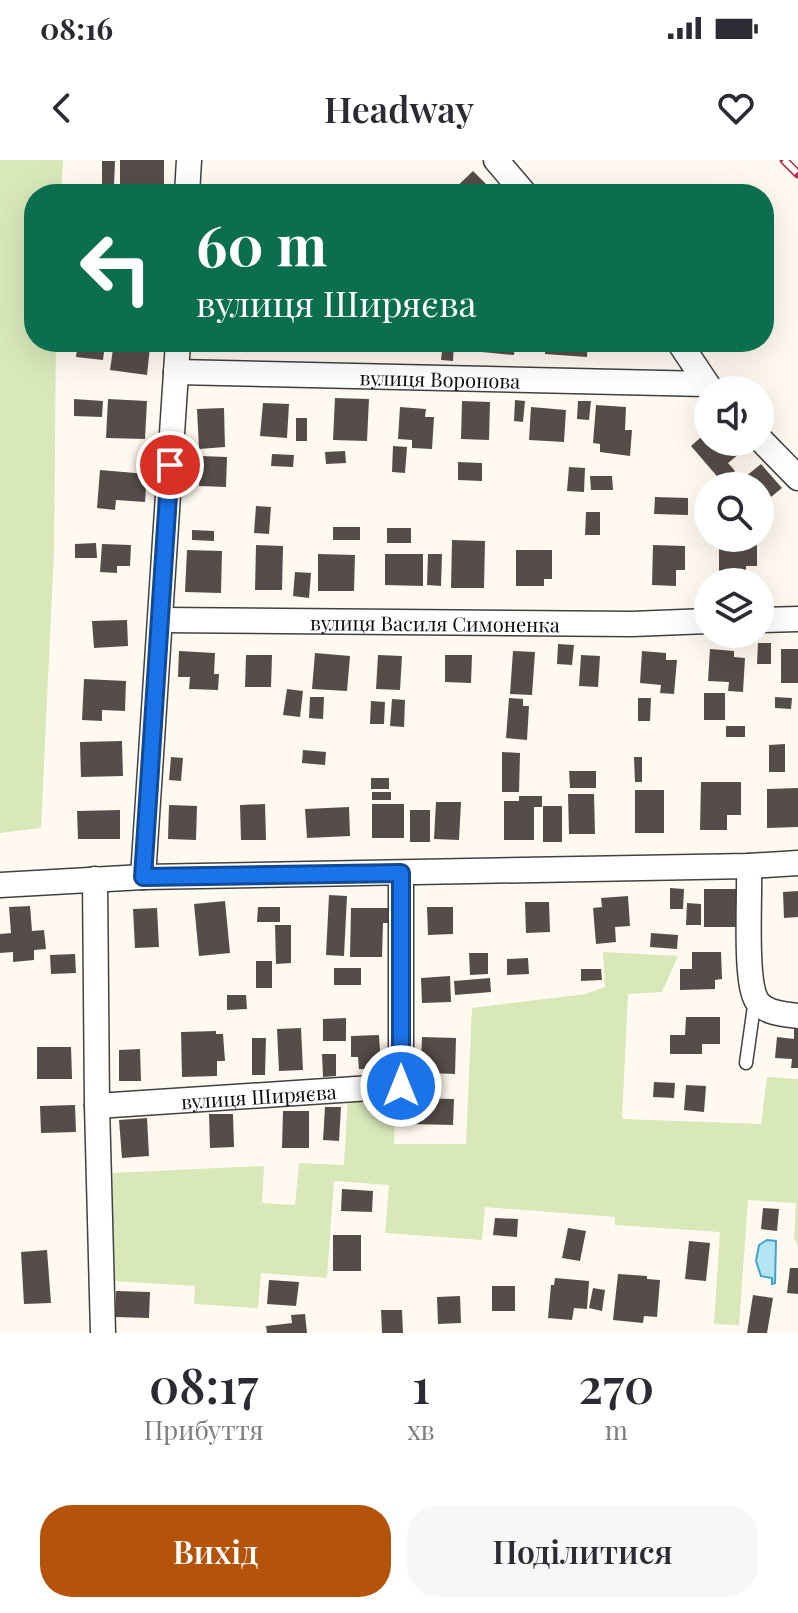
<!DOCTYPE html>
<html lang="uk">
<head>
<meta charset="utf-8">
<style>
  body { margin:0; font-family:"Playfair Display",serif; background:#f7f7f7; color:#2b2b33; height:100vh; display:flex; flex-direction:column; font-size:30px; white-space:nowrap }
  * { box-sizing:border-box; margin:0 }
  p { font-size:26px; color:#7c7c81 }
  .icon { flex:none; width:44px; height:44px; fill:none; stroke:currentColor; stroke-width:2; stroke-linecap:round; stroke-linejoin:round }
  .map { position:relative; height:1173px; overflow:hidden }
  .side { display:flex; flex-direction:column; background:#fff; flex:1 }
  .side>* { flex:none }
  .banner { position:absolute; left:24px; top:24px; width:750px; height:168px; border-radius:32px; box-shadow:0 8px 32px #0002; background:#0b6e4f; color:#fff; overflow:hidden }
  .controls { position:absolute; left:694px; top:216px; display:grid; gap:16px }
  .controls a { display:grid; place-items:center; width:80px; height:80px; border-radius:50%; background:#fff; box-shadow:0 8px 32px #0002; font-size:40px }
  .pin { position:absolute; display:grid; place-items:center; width:68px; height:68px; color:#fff; margin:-34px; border:4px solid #fff; border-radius:50%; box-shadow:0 2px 8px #0007 }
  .me { position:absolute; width:88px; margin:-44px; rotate:0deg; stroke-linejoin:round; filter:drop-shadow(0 0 6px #0008) }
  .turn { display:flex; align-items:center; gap:28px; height:168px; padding:0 40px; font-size:36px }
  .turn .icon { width:104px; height:104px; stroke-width:2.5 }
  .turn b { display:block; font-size:56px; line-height:68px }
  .eta { display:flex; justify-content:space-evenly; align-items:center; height:136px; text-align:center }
  .eta b { font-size:48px; font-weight:600; line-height:56px }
  .primary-button { display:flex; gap:16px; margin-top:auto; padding:16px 40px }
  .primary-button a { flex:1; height:92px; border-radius:32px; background:#b45309; color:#fff; font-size:32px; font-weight:600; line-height:92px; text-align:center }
  .primary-button a+a { background:#f7f7f7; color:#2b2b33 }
  .status { display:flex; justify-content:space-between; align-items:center; height:56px; padding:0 40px; background:#fff; direction:ltr }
  .status svg { height:22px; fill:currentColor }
  header { display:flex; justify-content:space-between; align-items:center; height:104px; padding:0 40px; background:#fff; font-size:36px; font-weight:600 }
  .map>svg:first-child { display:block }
</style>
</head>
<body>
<div class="status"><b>08:16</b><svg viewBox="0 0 49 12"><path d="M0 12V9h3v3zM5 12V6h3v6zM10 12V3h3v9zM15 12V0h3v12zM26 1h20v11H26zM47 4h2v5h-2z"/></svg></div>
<header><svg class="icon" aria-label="back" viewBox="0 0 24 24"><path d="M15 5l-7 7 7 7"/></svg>Headway<svg class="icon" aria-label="heart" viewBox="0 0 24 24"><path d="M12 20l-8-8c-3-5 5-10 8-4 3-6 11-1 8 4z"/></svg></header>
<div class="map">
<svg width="798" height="1173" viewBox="0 0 798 1173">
  <rect width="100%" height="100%" fill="#fff9ef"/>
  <g fill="#d8e8b9">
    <polygon points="0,0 63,0 61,34 34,34 34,182 56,182 54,391 41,668 0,673"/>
    <polygon points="603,792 678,796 662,832 628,834 622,959 761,964 767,917 798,919 798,1087 794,1077 796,1043 748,1040 739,1165 714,1164 720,1072 615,1065 615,1057 485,1047 482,1080 385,1073 389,1025 334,1021 327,1118 261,1113 258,1148 194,1144 195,1126 114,1121 112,1013 264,1006 262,1043 295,1045 299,1003 344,1005 348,935 395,935 394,984 466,984 472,848 585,834 605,827"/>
  </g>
  <polygon fill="#b5e5f5" stroke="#3ea4ca" stroke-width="2" points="767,1080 776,1081 775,1123 772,1124 772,1118 761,1116 756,1101 759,1085"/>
  <g fill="#564d4a">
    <rect x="120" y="0" width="44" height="31"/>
    <polygon points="102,1 115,1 114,25 102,25"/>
    <polygon points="473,11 496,34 449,34"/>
    <rect x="216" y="26" width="31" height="8"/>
    <polygon points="78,182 105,184 103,200 76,197"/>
    <polygon points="114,182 150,187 147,215 110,210"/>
    <polygon points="251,182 268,182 268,192 250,191"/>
    <rect x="273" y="182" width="28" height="4"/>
    <polygon points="340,182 387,182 386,191 339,186"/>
    <polygon points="443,182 454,182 453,201 441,200"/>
    <polygon points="482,182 515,182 514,195 482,192"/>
    <polygon points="546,182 588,182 587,197 545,194"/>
    <polygon points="335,238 369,239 367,281 333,280"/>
    <polygon points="74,239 103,241 102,257 74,256"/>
    <polygon points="108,239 147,241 145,279 106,278"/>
    <polygon points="515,240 525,241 523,262 514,261"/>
    <polygon points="462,241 490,242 489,280 461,279"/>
    <polygon points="578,241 591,241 589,260 577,259"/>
    <polygon points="263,243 289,244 287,278 260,276"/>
    <polygon points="596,245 626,247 625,270 632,270 630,296 600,292 600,284 593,283"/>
    <polygon points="400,247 426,249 425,257 434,257 432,289 412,288 412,280 398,279"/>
    <polygon points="531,247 566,250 564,282 529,280"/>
    <polygon points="224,248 225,287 199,289 197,249"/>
    <rect x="296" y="258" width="11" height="23"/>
    <polygon points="708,271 708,282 729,282 739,294 728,303 735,311 722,322 691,286"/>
    <polygon points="393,286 407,287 405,313 392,312"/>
    <polygon points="345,291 346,303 326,304 325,292"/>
    <polygon points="272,294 294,295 293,307 271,306"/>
    <polygon points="201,296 227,297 226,327 199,326"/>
    <polygon points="458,302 482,303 482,321 458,320"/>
    <polygon points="761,304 782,328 771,337 762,326 753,326 745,317"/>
    <polygon points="569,307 585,308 584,332 567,331"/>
    <polygon points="100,310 147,314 145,342 116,340 115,350 97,348"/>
    <polygon points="590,316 612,316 613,330 591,330"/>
    <polygon points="655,337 688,338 688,355 654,354"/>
    <polygon points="256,346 271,347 269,374 254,373"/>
    <polygon points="586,352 600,352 600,375 585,375"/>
    <rect x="333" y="367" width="27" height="13"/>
    <rect x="387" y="368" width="24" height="15"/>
    <polygon points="192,370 214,371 214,381 192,380"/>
    <polygon points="719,379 757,379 757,406 746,406 746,422 719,422"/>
    <polygon points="452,380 485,381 484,428 451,428"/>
    <polygon points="96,383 97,398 75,398 75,384"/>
    <polygon points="102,384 131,385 130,406 117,406 117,413 100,412"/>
    <polygon points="256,385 283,386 282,430 255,430"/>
    <polygon points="653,385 685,386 685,410 676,410 676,426 652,425"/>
    <polygon points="187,390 222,391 221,433 185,432"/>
    <polygon points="516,390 552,390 552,419 544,419 544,426 516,426"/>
    <polygon points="318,394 355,395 354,431 318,431"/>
    <polygon points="385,394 423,394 423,426 385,425"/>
    <polygon points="428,394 442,394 441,426 427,425"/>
    <polygon points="295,412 311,413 309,438 293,436"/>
    <polygon points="127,460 128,486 94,488 92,461"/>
    <polygon points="758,483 771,483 771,504 757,504"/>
    <polygon points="558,484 574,485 572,505 557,504"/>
    <polygon points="710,489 734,491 734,497 745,498 743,532 728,531 729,522 708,521"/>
    <rect x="781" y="489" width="17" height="34"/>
    <polygon points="179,491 215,493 214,514 219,514 218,530 189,529 190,517 178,517"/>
    <polygon points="513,491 535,492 532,535 510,534"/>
    <polygon points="642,491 666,493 666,500 677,500 674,534 660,533 661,525 640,523"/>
    <polygon points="315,493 350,496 347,531 312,529"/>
    <polygon points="246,495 272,495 271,527 245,527"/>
    <polygon points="378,495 402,496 400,530 376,529"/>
    <polygon points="445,495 472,495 471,523 445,522"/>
    <polygon points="581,495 600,496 598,527 579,526"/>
    <polygon points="84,519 126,521 125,551 102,550 102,561 82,560"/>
    <polygon points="287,529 303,531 300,557 283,555"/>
    <rect x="704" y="533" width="21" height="27"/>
    <polygon points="310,537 324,537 323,559 309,558"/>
    <polygon points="775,537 792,538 791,549 775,548"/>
    <polygon points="509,538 523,539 523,546 529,546 527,580 506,578"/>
    <polygon points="638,538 651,538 650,561 638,561"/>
    <polygon points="392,539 405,540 404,567 390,566"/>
    <polygon points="371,541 385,542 384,564 370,564"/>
    <rect x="726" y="566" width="19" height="11"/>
    <polygon points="122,581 123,616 81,617 80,582"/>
    <polygon points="785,584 785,612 769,612 769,585"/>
    <polygon points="303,590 326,592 325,605 302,603"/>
    <polygon points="502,592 520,593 519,632 502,632"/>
    <polygon points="171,597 183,598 181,621 169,620"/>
    <polygon points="634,597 642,597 642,622 635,622"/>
    <polygon points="569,611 596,611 596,628 570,628"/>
    <rect x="371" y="618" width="18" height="11"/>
    <polygon points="701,622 741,622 741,655 727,655 727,670 700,670"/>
    <polygon points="798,628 798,667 767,668 767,629"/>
    <rect x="635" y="630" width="29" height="43"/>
    <rect x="372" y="632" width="19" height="8"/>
    <polygon points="568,634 594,634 595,674 569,674"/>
    <polygon points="519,636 542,636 542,647 534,647 534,680 504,680 504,641 519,641"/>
    <polygon points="436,642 461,642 459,680 434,679"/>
    <polygon points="265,644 266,680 241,680 240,645"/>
    <rect x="372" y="644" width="32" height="34"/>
    <polygon points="169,645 197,646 196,680 168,679"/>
    <rect x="543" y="646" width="19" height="36"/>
    <polygon points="349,647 350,676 307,678 305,649"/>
    <polygon points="120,650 120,679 78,679 77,651"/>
    <rect x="410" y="650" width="20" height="32"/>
    <polygon points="670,728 684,729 683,749 670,749"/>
    <rect x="704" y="729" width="32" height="38"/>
    <polygon points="798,731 798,757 784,758 783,732"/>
    <polygon points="329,735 347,736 344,796 326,795"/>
    <polygon points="628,736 630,766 615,767 616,782 596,784 593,748 602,747 601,738"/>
    <polygon points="225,741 230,793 199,796 194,744"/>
    <polygon points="525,742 549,742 550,772 526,773"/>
    <polygon points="687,743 701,744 701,765 686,765"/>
    <polygon points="30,746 32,771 44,770 46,789 34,790 34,800 13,802 13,792 0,793 0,774 11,773 9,747"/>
    <polygon points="258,747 280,747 280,762 257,762"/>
    <polygon points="427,747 453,747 453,774 428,775"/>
    <polygon points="157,748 159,787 135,788 133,749"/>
    <polygon points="351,748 390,748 390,763 383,763 382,797 350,797"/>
    <polygon points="275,765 291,765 291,803 276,804"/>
    <polygon points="651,773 678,775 677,789 650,787"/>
    <polygon points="692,792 721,792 722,819 715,820 715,829 680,830 680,809 692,809"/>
    <polygon points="469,793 488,793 488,814 470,815"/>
    <polygon points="75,794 76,813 51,814 50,795"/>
    <polygon points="528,798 529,814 507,815 507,799"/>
    <rect x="256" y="801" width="16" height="27"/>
    <rect x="334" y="808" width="27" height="17"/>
    <polygon points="581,809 601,809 602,820 581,821"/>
    <polygon points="450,816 451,842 422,843 421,818"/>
    <polygon points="490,818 491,832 455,835 454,821"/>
    <polygon points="227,835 246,835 247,849 227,850"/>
    <polygon points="686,857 720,857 720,884 702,884 702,894 670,894 670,875 685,875"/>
    <polygon points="346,858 346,881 323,881 323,859"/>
    <polygon points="301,868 303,910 279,911 277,869"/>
    <polygon points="794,869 798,869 798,908 791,908 792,899 775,898 777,877 794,879"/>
    <polygon points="216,871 216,874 223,874 225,901 217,901 217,916 182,917 181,872"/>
    <polygon points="379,875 381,909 359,909 358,897 351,897 351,876"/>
    <polygon points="422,877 456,878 455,914 430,913 430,905 421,904"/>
    <polygon points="252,878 266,878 265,915 252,915"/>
    <polygon points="37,887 71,887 72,919 37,919"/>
    <polygon points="140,889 141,921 119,921 119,890"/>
    <polygon points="322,894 336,894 336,916 323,917"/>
    <polygon points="654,922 675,923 674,938 653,937"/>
    <polygon points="686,925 706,926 704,952 684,950"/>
    <polygon points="410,938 454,939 453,965 409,964"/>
    <polygon points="75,945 76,972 41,973 40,946"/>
    <polygon points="325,947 341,947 339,981 323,980"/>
    <polygon points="283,951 309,951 309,988 282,988"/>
    <polygon points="209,954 233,954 234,987 210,988"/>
    <polygon points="147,958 149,996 122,998 119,960"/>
    <polygon points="342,1029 373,1031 372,1052 341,1051"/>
    <polygon points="763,1048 779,1049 777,1071 761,1069"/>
    <polygon points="495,1058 518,1059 517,1077 493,1075"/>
    <polygon points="568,1068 586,1071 580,1101 562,1098"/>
    <rect x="333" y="1075" width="28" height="36"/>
    <polygon points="689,1081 710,1083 706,1121 685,1119"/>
    <polygon points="47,1090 51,1143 24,1144 21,1092"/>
    <polygon points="790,1108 798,1108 798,1134 787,1133"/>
    <polygon points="618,1114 647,1116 647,1119 660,1120 657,1157 644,1156 643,1163 613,1160"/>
    <polygon points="555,1118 589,1121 587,1149 574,1148 572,1160 548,1158 551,1125 554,1125"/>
    <polygon points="269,1120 299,1122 296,1146 267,1144"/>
    <rect x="492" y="1126" width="23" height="25"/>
    <polygon points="593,1128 605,1130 602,1151 589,1148"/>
    <polygon points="116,1131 150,1132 149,1158 115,1157"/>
    <polygon points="753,1135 773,1138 767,1173 747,1173"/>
    <polygon points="460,1136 461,1163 438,1164 437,1137"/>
    <polygon points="381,1150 402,1150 403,1173 382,1173"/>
    <polygon points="305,1154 307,1173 267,1173 266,1166 292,1163 291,1155"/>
  </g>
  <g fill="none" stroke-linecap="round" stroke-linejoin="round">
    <defs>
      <polyline id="lane" points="746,903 755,839"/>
      <g id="street">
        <polyline points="496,0 525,34"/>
        <polyline points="187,34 189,0"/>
        <polyline points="679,182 711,230"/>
        <path id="s1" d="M176,212L706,224"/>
        <polyline points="760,279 798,318"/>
        <path id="s2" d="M161,460L632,464L708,461"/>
        <polyline points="760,460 798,459"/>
        <path d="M749,706C750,736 745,814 755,837C761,853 783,854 798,856"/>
        <polyline points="143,717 178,182"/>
        <polyline points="95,719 97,946 103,1173"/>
        <polyline points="0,725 143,717 749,706 798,703"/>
        <path id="s3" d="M97,946L401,926V713"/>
      </g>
    </defs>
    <use href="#lane" stroke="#414141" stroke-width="15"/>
    <use href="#street" stroke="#414141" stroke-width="27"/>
    <use href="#lane" stroke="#fff" stroke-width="12"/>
    <use href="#street" stroke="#fff" stroke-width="24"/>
    <defs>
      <polyline id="rail" points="784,0 798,14"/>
    </defs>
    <use href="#rail" stroke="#ba2943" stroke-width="9"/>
    <use href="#rail" stroke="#fff" stroke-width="6" stroke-dasharray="18" stroke-linecap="butt"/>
  </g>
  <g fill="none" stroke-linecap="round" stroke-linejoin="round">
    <defs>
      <polyline id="route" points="170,305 143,717 401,713 401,926"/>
    </defs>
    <use href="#route" stroke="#114b97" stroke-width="20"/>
    <use href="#route" stroke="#1a73e8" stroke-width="14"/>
  </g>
  <g text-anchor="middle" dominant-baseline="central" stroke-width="8" stroke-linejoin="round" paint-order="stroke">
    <g font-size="20" fill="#0e0e0e" stroke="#fff">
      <text stroke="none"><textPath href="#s1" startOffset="264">вулиця Воронова</textPath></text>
      <text stroke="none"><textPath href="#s2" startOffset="274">вулиця Василя Симоненка</textPath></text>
      <text stroke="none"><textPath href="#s3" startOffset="162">вулиця Ширяєва</textPath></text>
    </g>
  </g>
</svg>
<div class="controls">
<a><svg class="icon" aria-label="sound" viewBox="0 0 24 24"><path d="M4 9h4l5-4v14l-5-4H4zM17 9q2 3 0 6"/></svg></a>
<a><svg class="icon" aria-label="search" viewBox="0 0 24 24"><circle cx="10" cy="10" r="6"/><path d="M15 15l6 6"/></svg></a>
<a><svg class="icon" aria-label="layers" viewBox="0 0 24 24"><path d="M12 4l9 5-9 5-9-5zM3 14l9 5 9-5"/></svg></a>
</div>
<div class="pin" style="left:170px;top:305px;background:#d93025"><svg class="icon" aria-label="arrive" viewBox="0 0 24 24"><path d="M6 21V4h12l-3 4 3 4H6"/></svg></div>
<svg class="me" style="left:401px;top:926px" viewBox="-20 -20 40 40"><circle r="17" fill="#1a73e8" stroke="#fff" stroke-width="3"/><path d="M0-11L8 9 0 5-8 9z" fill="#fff"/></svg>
<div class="banner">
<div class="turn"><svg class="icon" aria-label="left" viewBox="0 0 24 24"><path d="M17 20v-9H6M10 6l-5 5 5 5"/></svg><div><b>60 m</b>вулиця Ширяєва</div></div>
</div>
</div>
<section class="side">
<div class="eta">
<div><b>08:17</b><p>Прибуття</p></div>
<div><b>1</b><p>хв</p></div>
<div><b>270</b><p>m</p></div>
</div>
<div class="primary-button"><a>Вихід</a><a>Поділитися</a></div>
</section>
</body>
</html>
